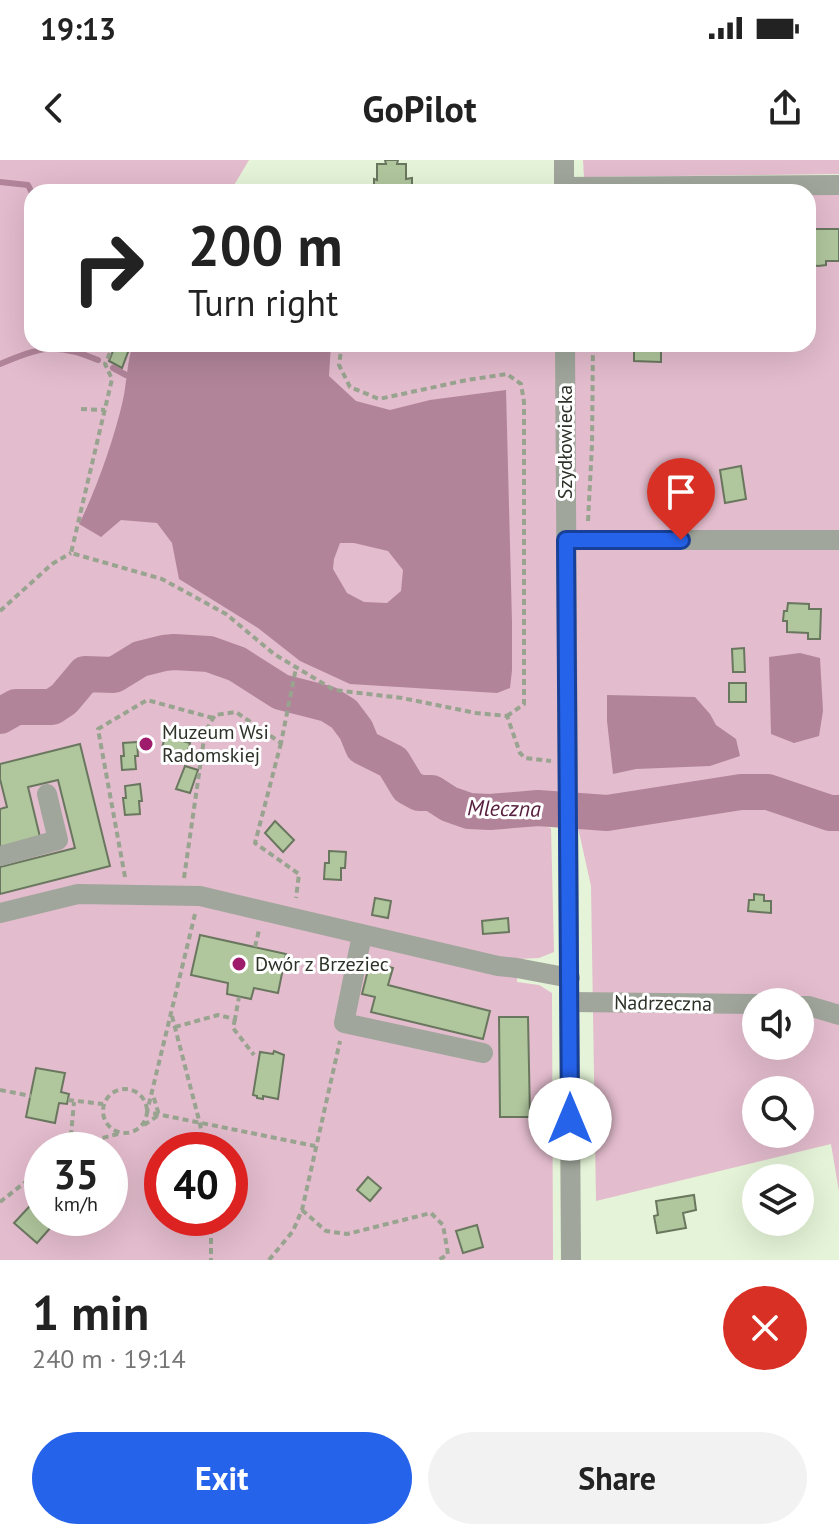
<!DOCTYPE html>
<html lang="en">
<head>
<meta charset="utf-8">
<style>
  body { margin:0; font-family:"PT Sans",sans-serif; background:#f2f2f2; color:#222; height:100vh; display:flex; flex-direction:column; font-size:30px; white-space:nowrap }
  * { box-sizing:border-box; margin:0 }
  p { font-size:26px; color:#767676 }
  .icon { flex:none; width:44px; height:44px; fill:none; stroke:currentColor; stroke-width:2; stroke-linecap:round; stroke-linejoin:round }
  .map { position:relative; height:1100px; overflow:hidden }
  .panel { display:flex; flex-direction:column; background:#fff; flex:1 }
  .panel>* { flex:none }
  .hud { position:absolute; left:24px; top:24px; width:792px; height:168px; border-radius:24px; box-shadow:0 8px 32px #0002; background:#fff; color:#222; overflow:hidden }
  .tools { position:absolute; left:742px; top:828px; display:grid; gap:16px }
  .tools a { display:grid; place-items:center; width:72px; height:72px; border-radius:50%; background:#fff; box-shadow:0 8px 32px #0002; font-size:40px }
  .speed { position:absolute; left:24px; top:972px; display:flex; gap:16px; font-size:40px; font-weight:700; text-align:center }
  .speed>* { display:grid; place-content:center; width:104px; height:104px; border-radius:50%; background:#fff; box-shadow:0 8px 32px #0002; line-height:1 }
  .speed small { font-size:20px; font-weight:400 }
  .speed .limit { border:12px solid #d22; background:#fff; color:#111 }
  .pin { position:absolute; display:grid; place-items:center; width:68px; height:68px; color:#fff; margin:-82px -34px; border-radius:50% 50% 50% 0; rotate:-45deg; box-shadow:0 0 8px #0007 }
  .pin .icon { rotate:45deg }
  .me { position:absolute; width:88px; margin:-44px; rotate:0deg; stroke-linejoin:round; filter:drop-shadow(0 0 6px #0008) }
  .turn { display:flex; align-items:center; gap:28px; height:168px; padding:0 32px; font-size:36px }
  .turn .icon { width:104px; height:104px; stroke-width:2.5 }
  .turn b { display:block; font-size:56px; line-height:68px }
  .round { display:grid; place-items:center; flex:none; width:84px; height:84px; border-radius:42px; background:#f2f2f2 }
  .headline { display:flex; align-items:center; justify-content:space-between; height:136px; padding:0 32px }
  h1 { font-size:48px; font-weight:700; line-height:60px }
  .primary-button { display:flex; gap:16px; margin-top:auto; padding:16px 32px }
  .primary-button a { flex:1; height:92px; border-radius:48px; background:#2563eb; color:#fff; font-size:32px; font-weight:700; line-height:92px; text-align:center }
  .primary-button a+a { background:#f2f2f2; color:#222 }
  .status { display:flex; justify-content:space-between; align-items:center; height:56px; padding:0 40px; background:#fff; direction:ltr }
  .status svg { height:22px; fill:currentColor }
  header { display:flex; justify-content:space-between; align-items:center; height:104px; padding:0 32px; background:#fff; font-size:36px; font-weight:700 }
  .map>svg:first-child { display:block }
</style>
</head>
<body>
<div class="status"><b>19:13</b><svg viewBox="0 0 49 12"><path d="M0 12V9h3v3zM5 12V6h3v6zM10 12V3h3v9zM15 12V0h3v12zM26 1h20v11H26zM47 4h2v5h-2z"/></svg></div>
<header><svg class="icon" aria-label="back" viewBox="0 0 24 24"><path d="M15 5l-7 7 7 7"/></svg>GoPilot<svg class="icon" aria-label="share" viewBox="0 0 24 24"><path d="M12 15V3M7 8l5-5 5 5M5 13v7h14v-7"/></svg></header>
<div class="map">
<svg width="839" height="1100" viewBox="0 0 839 1100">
  <rect width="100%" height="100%" fill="#e5f4d8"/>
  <g fill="#e3bccd" fill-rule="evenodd">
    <path d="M0,0H249L230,32H32V184H808V33L839,32V1032L831,984L596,1041L591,726L577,663L546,661L545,666L551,668L554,792L539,798L518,799L517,822L539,825L552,833L553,1100H0ZM756,842H800V886H756ZM756,930H800V974H756ZM42,990H110V1058H42ZM162,990H230V1058H162Z"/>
    <polygon points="583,0 839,0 839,14 584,17"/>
  </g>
  <g fill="#b18499" fill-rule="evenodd">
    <path d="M133,184H331L329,216L356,241L390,250L430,240L506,230L512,462V510L510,528L497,533L350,524L300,501L258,468L179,419L172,383L157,363L121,360L101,377L79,364C97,328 114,279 123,240C127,221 127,202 133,184ZM340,383H354L388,391L403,410L401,431L387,443L364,442L347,433L333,409L334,399Z"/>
    <polygon points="800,493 820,498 823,551 819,576 794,583 771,574 769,497"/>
    <polygon points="607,535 695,537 710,554 716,565 736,579 740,596 710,606 636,609 613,614 607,561"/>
  </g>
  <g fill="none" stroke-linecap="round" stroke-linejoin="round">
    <g stroke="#b18499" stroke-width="6">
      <polyline points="0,22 28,25 32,33"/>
      <path d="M0,204C41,187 56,182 98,200"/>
      <polyline points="113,208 126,215"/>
    </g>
    <polyline stroke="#b18499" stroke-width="36" points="0,556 16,547 52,547 64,539 85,514 114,515 140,499 164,493 174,492 209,494 237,504 281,532 328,544 344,554 356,570 363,587 393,602 408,627 419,633 432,633 449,644 469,651 490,652 538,648 607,653 741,632 768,632 830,653 839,653"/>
  </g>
  <g fill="#b0c69d" stroke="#6a775f" stroke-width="2">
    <polygon points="385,0 398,0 397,4 406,4 406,19 412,18 412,32 374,32 374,19 377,20 377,4 386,4"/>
    <polygon points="808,69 839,69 839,101 826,101 826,105 818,106 811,105 811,102 808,101"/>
    <polygon points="123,184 131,184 122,208 109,201 115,186 121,189"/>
    <polygon points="634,184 680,184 680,190 661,190 661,202 634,201"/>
    <polygon points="741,306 746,339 725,343 720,310"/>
    <polygon points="788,443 809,444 809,449 821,449 820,479 808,479 808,473 787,472 787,461 783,461 784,451 787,451"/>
    <polygon points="744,488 745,512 733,512 732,489"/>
    <rect x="729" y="523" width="17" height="19"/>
    <polygon points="166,573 180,577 179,580 190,583 186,598 173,594 173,591 162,588"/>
    <polygon points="137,582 138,596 135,596 136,609 122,610 121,596 124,596 123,583"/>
    <polygon points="80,584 110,706 0,734 0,707 75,688 58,620 28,627 40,677 0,687 0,649 7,647 0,619 0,604"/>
    <polygon points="185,606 198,610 190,633 176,629"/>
    <polygon points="140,624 142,641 139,641 140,654 125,655 123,638 126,638 125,626"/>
    <polygon points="275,661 294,680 283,692 265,673"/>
    <polygon points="329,691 346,692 345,708 341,708 341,720 324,719 325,703 329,703"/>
    <polygon points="754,734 764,735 764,741 771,741 771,753 748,751 749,740 754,740"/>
    <polygon points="375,738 391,741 388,758 372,755"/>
    <polygon points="508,758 509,772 483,774 482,761"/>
    <polygon points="200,775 286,794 278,833 254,828 251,839 227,834 228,823 191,815"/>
    <polygon points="370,802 393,808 388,825 490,851 483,879 371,852 375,837 362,834"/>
    <polygon points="499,857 528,857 530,957 500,957"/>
    <polygon points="274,891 284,895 278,939 263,936 263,939 257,938 257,936 253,935 260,892 273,894"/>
    <polygon points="36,908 65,913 61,932 69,934 67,944 59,943 55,963 26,957"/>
    <polygon points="368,1017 381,1028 370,1041 357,1030"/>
    <polygon points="42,1033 42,1058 59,1058 37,1083 14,1063"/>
    <polygon points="694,1035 696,1050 683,1053 686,1068 657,1073 654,1056 658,1055 656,1041"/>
    <polygon points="477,1065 483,1087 463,1093 456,1071"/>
  </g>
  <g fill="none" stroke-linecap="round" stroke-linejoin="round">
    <g stroke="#98a48f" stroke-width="4" stroke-dasharray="6 4" stroke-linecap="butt">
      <polyline points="114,184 105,204 112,219 71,393 162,419 226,454 274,494 334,530 402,538 476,553 507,556 520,593 525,598 551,601"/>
      <polyline points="342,184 339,205 350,227 379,239 467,220 507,214 521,224 524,242 524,544 507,556"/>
      <polyline points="81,249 105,250"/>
      <polyline points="588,361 592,285 593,184"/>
      <polyline points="0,451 52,404 71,393"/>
      <polyline points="281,583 255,683 299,714 296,738"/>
      <polyline points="125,717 98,569 147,540 213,558"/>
      <polyline points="184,718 205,572 215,555 236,552 281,583 296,508"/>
      <polyline points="195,754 147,952 315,986"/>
      <polyline points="255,787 259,770"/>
      <polyline points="172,856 200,964 205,990"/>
      <polyline points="235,859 233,868 254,895"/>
      <polyline points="175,867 218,855 235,859 239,837"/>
      <circle cx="125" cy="951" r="22"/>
      <polyline points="0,930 31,936"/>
      <polyline points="68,940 103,944"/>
      <polyline points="144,965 159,955 153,935"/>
      <polyline points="70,986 74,942"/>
      <polyline points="65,990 70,986 118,974"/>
      <polyline points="0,1042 42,1009"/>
      <polyline points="302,1050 326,1071 347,1074 431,1053 443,1065 448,1094 439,1100"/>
      <polyline points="211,1058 211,1100"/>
      <polyline points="269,1100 293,1071 302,1050 340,881"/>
    </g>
    <g stroke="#a0a69b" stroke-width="20">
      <polyline points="564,0 564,32"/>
      <polyline points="564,27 839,25"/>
      <polyline points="565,184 571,1100"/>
      <polyline points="566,380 839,380"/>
      <polyline points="0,696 58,680 47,634"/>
      <polyline points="0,753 78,734 200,736 498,806 517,808 570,818"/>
      <polyline points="362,775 344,863 483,893"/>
      <polyline points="570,842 756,844"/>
      <polyline points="800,846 809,846 839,855"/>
    </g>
  </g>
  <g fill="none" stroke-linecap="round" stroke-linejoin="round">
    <defs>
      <polyline id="route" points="570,959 566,380 681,380"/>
    </defs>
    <use href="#route" stroke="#184099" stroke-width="20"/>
    <use href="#route" stroke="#2563eb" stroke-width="14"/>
  </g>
  <g fill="#9f1b6b" stroke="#fff" stroke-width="3">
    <circle cx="146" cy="584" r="8"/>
    <circle cx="239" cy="804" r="8"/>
  </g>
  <g text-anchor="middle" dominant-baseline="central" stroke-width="6" stroke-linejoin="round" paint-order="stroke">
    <g font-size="20" fill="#2c3228" stroke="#fff">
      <text transform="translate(565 282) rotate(-90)">Szydłowiecka</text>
      <text transform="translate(663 843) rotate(1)">Nadrzeczna</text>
    </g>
    <g font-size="20" fill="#2c3228" stroke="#fff" text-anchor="start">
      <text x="162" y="572">Muzeum Wsi<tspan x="162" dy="23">Radomskiej</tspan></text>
      <text x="255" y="804">Dwór z Brzeziec</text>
    </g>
    <g font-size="22" font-style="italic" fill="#561e3d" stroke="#fff">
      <text transform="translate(504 648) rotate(1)">Mleczna</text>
    </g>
  </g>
</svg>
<div class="tools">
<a><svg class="icon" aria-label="sound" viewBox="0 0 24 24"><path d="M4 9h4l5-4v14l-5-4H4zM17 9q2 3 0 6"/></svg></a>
<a><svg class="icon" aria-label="search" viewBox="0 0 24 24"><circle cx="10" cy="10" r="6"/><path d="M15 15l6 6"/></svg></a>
<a><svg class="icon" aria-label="layers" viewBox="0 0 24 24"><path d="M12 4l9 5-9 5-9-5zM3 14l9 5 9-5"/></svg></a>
</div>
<div class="speed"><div>35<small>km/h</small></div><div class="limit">40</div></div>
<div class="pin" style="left:681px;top:380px;background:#d93025"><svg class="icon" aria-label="arrive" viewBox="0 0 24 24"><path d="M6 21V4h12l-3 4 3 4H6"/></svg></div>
<svg class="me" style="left:570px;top:959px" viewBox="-20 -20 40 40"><circle r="19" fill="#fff"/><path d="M0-13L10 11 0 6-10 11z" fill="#2563eb"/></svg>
<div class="hud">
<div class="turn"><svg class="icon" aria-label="right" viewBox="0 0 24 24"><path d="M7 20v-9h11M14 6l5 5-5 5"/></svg><div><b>200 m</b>Turn right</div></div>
</div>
</div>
<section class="panel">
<div class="headline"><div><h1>1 min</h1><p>240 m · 19:14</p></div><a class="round" style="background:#d93025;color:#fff"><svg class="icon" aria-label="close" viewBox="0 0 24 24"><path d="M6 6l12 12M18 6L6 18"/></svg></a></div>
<div class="primary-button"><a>Exit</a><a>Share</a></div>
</section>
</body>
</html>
